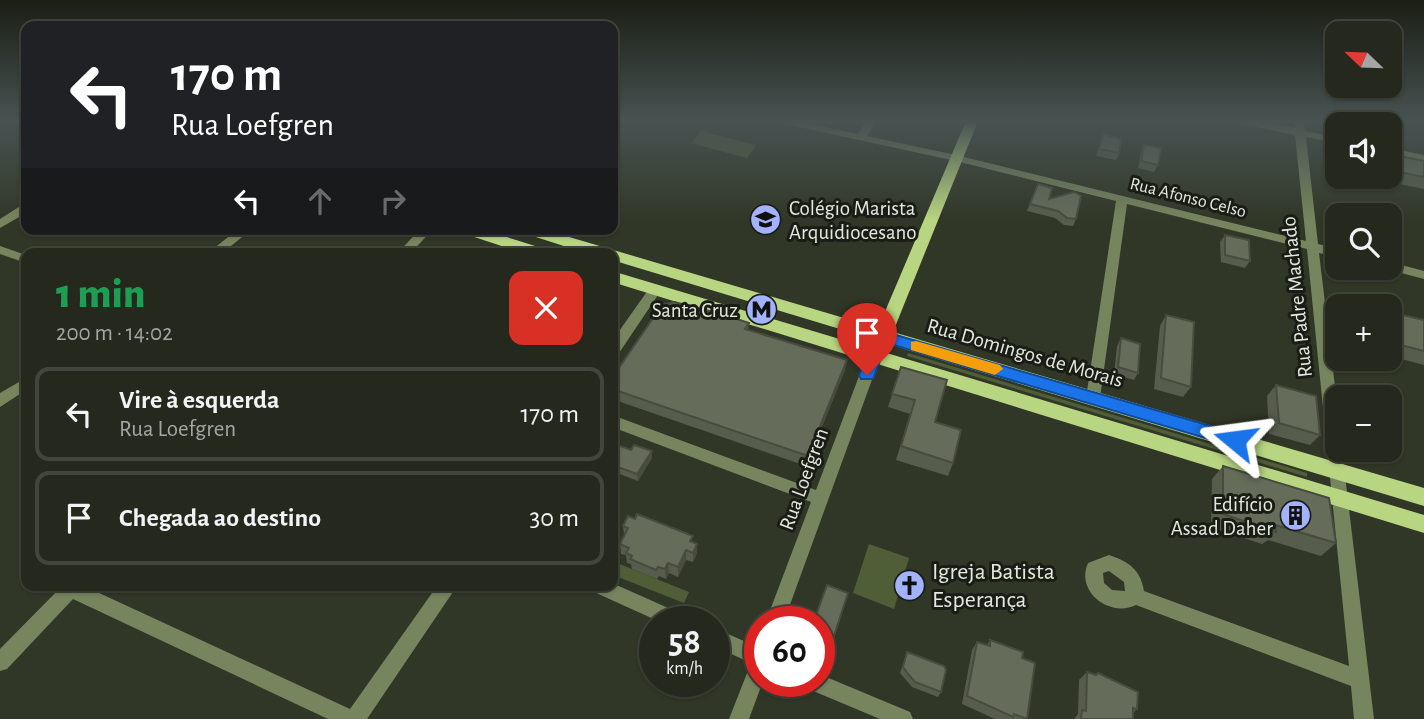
<!DOCTYPE html>
<html lang="pt">
<head>
<meta charset="utf-8">
<style>
  body { margin:0; font-family:"Alegreya Sans",sans-serif; background:#31352a; color:#f1f3f6; height:100vh; display:flex; flex-direction:column; font-size:26px; white-space:nowrap }
  * { box-sizing:border-box; margin:0 }
  p { font-size:23px; color:#a3a6a4 }
  .icon { flex:none; width:38px; height:38px; fill:none; stroke:currentColor; stroke-width:2; stroke-linecap:round; stroke-linejoin:round }
  .map { position:relative; flex:1; overflow:hidden }
  .panel { position:absolute; left:21px; top:248px; width:597px; height:343px; display:flex; flex-direction:column; background:#25291d; border-radius:14px; box-shadow:0 2px 5px #0004,0 0 0 2px #42453b }
  .panel>* { flex:none }
  .banner { position:absolute; left:21px; top:21px; width:597px; height:214px; border-radius:14px; box-shadow:0 2px 5px #0004,0 0 0 2px #42453b; background:#202124; color:#fff; overflow:hidden }
  .needle { width:46px; rotate:293deg }
  .buttons { position:absolute; left:1325px; top:21px; display:grid; gap:14px }
  .buttons a { display:grid; place-items:center; width:77px; height:77px; border-radius:14px; background:#25291d; box-shadow:0 2px 5px #0004,0 0 0 2px #42453b; font-size:35px }
  .speed { position:absolute; left:639px; top:606px; display:flex; gap:14px; font-size:35px; font-weight:700; text-align:center }
  .speed>* { display:grid; place-content:center; width:91px; height:91px; border-radius:50%; background:#25291d; box-shadow:0 2px 5px #0004,0 0 0 2px #42453b; line-height:1 }
  .speed small { font-size:18px; font-weight:400 }
  .speed .limit { border:10px solid #d22; background:#fff; color:#111 }
  .pin { position:absolute; display:grid; place-items:center; width:60px; height:60px; color:#fff; margin:-72px -30px; border-radius:50% 50% 50% 0; rotate:-45deg; box-shadow:0 0 7px #0007 }
  .pin .icon { rotate:45deg }
  .me { position:absolute; width:77px; margin:-38px; rotate:286deg; stroke-linejoin:round; filter:drop-shadow(0 0 5px #0008) }
  .turn { display:flex; align-items:center; gap:24px; height:147px; padding:0 35px; font-size:32px }
  .turn .icon { width:91px; height:91px; stroke-width:2.5 }
  .turn b { display:block; font-size:49px; line-height:60px }
  .lanes { display:flex; align-items:center; height:66px; padding:0 35px; background:#0003; justify-content:center; gap:35px; direction:ltr }
  .lanes .off { opacity:.35 }
  .round { display:grid; place-items:center; flex:none; width:74px; height:74px; border-radius:14px; background:#31352a }
  .head { display:flex; align-items:center; justify-content:space-between; height:119px; padding:0 35px }
  h1 { font-size:42px; font-weight:800; line-height:52px; color:#1e9e55 }
  ul { padding:0; list-style:none }
  li { display:flex; align-items:center; gap:21px; height:94px; margin:0 14px 10px; padding:0 21px; border:4px solid #42453b; border-radius:14px }
  li div { flex:1 }
  li b { display:block; font-size:26px }
  li em { font-style:normal }
  .map>svg:first-child { display:block }
</style>
</head>
<body>
<div class="map">
<svg width="1424" height="719" viewBox="0 0 1424 719">
  <rect width="100%" height="100%" fill="#313727"/>
  <g fill="#505e37">
    <polygon points="701,131 756,145 747,158 691,143"/>
    <polygon points="908,353 1307,473 1307,477 907,356"/>
    <polygon points="869,544 909,558 894,609 853,593"/>
    <polygon points="612,561 689,592 684,603 613,575"/>
  </g>
  <g fill="none" stroke-linecap="round" stroke-linejoin="round">
    <g fill="#76855e" fill-rule="evenodd">
      <path d="M780,121H798L858,134L866,121H876L867,136L956,155L1306,241L1295,135L1242,124L1237,121H1256L1295,128L1294,121H1304L1305,131L1337,137V143L1306,137L1318,244L1337,249V257L1319,253L1337,403V450H1342L1374,719H1354L1351,686L1136,605C1110,618 1075,592 1088,563L1109,555C1128,561 1141,570 1144,591L1349,666L1307,249L1127,204L1100,398L1098,402H1088L1086,398L1116,201L956,161L785,124ZM1109,571L1124,582L1125,591L1112,590L1104,583L1103,573Z"/>
      <polygon points="1390,148 1424,155 1424,161 1390,154"/>
      <polygon points="22,205 26,205 26,213 0,228 0,219"/>
      <polygon points="238,229 252,229 221,254 207,254"/>
      <polygon points="420,229 433,229 410,254 397,254"/>
      <polygon points="0,246 26,255 26,263 0,254"/>
      <polygon points="1390,262 1424,271 1424,279 1386,269 1390,268"/>
      <polygon points="656,285 662,289 617,356 612,357 612,341 651,286"/>
      <polygon points="874,350 881,355 784,621 766,621 811,502 612,427 612,415 816,490 867,355"/>
      <polygon points="26,378 26,390 0,407 0,393"/>
      <polygon points="612,583 684,615 687,621 658,621 594,592 591,586 612,586"/>
      <polygon points="62,586 84,586 350,709 437,586 457,586 367,719 328,719 73,599 7,669 0,671 0,649"/>
      <polygon points="714,628 760,648 760,681 763,681 749,719 729,719 751,663 714,646"/>
      <polygon points="819,674 910,712 913,719 880,719 806,688 804,681 819,681"/>
    </g>
    <g fill="#b8d682" fill-rule="evenodd">
      <polygon points="966,121 978,121 893,332 1424,488 1424,506 888,344 885,349 880,351 1424,515 1424,533 612,282 612,271 873,349 870,345 873,339 612,260 612,254 589,254 520,232 518,229 542,229 878,328"/>
      <polygon points="457,229 481,229 548,250 551,254 526,254 459,232"/>
    </g>
  </g>
  <g fill="#575d4d">
    <polygon points="1103,134 1119,153 1116,160 1096,156"/>
    <polygon points="1144,145 1158,165 1154,172 1138,168 1141,152"/>
    <polygon points="1390,154 1424,161 1424,189 1380,180 1380,177 1390,177"/>
    <polygon points="1038,184 1049,199 1076,219 1073,226 1064,225 1055,218 1027,211"/>
    <polygon points="1225,235 1250,261 1245,268 1221,262 1220,242"/>
    <polygon points="1390,312 1424,320 1424,365 1390,356"/>
    <polygon points="1166,315 1191,387 1183,397 1154,389 1160,326"/>
    <polygon points="749,323 748,330 845,370 806,466 612,399 612,378"/>
    <polygon points="1121,338 1138,373 1134,380 1114,374 1117,346"/>
    <polygon points="901,367 935,422 953,463 948,476 896,460 910,414 888,407"/>
    <polygon points="1276,385 1320,435 1310,445 1269,434 1267,396"/>
    <polygon points="612,443 652,458 638,481 612,471"/>
    <polygon points="1223,466 1336,543 1321,556 1268,540 1262,544 1211,527 1212,479"/>
    <polygon points="623,526 693,542 697,544 697,553 693,562 686,560 678,577 669,573 666,579 659,576 657,579 632,569 631,564 627,563 626,555 621,554 620,544 624,535"/>
    <polygon points="848,593 830,651 819,647 819,621"/>
    <polygon points="990,640 1022,658 1027,719 995,719 962,704 972,650 977,642 987,645"/>
    <polygon points="907,652 941,692 938,697 912,687 900,673"/>
    <polygon points="1087,672 1137,709 1133,713 1133,719 1074,719 1078,714 1079,680"/>
  </g>
  <g fill="#474c3f">
    <polygon points="847,360 845,370 806,466 808,456"/>
    <polygon points="652,451 652,458 638,481 637,474"/>
    <polygon points="697,544 697,553 693,562 693,553"/>
    <polygon points="686,550 686,560 678,577 678,567"/>
    <polygon points="668,563 669,573 666,579 665,569"/>
  </g>
  <g fill="#656c5a" stroke="#474c3f" stroke-width="2">
    <polygon points="1103,134 1121,139 1119,153 1099,149"/>
    <polygon points="1144,145 1161,148 1158,165 1141,161"/>
    <polygon points="1390,154 1424,161 1424,177 1390,170"/>
    <polygon points="1038,184 1052,188 1049,199 1074,192 1081,196 1076,219 1067,218 1058,211 1030,204"/>
    <polygon points="1225,235 1249,240 1250,261 1225,255"/>
    <polygon points="674,302 725,315 749,323 745,329 847,360 808,456 612,389 612,378 662,305"/>
    <polygon points="1390,312 1424,320 1424,351 1393,343 1390,325"/>
    <polygon points="1166,315 1194,322 1191,387 1161,378"/>
    <polygon points="1121,338 1140,344 1138,373 1118,367"/>
    <polygon points="901,367 947,380 935,422 961,430 953,463 901,446 915,400 892,394"/>
    <polygon points="1276,385 1316,396 1320,435 1279,423"/>
    <polygon points="612,443 631,450 634,445 652,451 637,474 612,465"/>
    <polygon points="1223,466 1329,498 1336,543 1275,525 1276,532 1223,514"/>
    <polygon points="637,514 693,536 690,541 697,544 693,553 686,550 678,567 668,563 665,569 658,567 656,570 630,559 632,556 626,553 629,548 620,544 628,528 623,526 628,516 635,519"/>
    <polygon points="827,585 848,593 831,645 819,640 819,621 814,621"/>
    <polygon points="990,640 1023,652 1022,658 1035,663 1027,719 1014,714 1013,717 967,696 977,642 990,646"/>
    <polygon points="907,652 944,666 946,670 941,692 915,682 908,674 903,667"/>
    <polygon points="1087,672 1096,675 1098,673 1138,692 1137,709 1133,708 1133,719 1081,719 1082,710 1086,711"/>
  </g>
  <linearGradient id="sky" x2="0" y2="1"><stop stop-color="#1b1e15"/><stop offset="0.55" stop-color="#485352"/><stop offset="1" stop-color="#485352" stop-opacity="0"/></linearGradient>
  <rect width="1424" height="221" fill="url(#sky)"/>
  <polygon fill="#1a73e8" stroke="#114b97" stroke-width="2" points="882,331 1235,433 1243,440 1235,447 887,343 873,379 861,379 859,375 875,336"/>
  <polygon fill="#f59e0b" points="916,341 1000,365 1003,369 995,375 911,350 911,342"/>
  <defs>
    <symbol id="school-disc" viewBox="-11 -11 22 22"><circle r="9.5" fill="#a3b2fd" stroke="#1a1d16"/><path d="M0-5L7-2L0 1L-7-2ZM-4 1L0 2.5L4 1V4Q0 6-4 4Z" fill="#111"/></symbol>
    <symbol id="metro-disc" viewBox="-11 -11 22 22"><circle r="9.5" fill="#a3b2fd" stroke="#1a1d16"/><path d="M-5.5 5V-5H-3L0 0L3-5H5.5V5H3V-.5L0 4L-3-.5V5Z" fill="#111"/></symbol>
    <symbol id="building-disc" viewBox="-11 -11 22 22"><circle r="9.5" fill="#a3b2fd" stroke="#1a1d16"/><path d="M-4-6H4V6H1V3H-1V6H-4ZM-2.5-4.3h1.7v1.8h-1.7ZM.8-4.3h1.7v1.8H.8ZM-2.5-1h1.7V.8h-1.7ZM.8-1h1.7V.8H.8Z" fill="#111"/></symbol>
    <symbol id="church-disc" viewBox="-11 -11 22 22"><circle r="9.5" fill="#a3b2fd" stroke="#1a1d16"/><path d="M-1.2-6h2.4v3.5h3.3v2.4h-3.3V6h-2.4V-.1h-3.3v-2.4h3.3Z" fill="#111"/></symbol>
  </defs>
  <g fill-rule="evenodd">
    <use href="#school-disc" x="748" y="202" width="35" height="35"/>
    <use href="#metro-disc" x="744" y="292" width="35" height="35"/>
    <use href="#building-disc" x="1278" y="498" width="35" height="35"/>
    <use href="#church-disc" x="892" y="568" width="35" height="35"/>
  </g>
  <g text-anchor="middle" dominant-baseline="central" stroke-width="6" stroke-linejoin="round" paint-order="stroke">
    <g font-size="18" fill="#e4e8de" stroke="#1a1d16">
      <text transform="translate(1188 198) rotate(14)">Rua Afonso Celso</text>
    </g>
    <g font-size="21" fill="#e4e8de" stroke="#1a1d16" text-anchor="end">
      <text x="789" y="208" text-anchor="start">Colégio Marista<tspan x="789" dy="24">Arquidiocesano</tspan></text>
      <text x="738" y="310">Santa Cruz</text>
      <text x="1273" y="504">Edifício<tspan x="1273" dy="24">Assad Daher</tspan></text>
    </g>
    <g font-size="21" fill="#e4e8de" stroke="#1a1d16">
      <text transform="translate(1297 297) rotate(-96)">Rua Padre Machado</text>
      <text transform="translate(1025 353) rotate(16)">Rua Domingos de Morais</text>
      <text transform="translate(804 479) rotate(-70)">Rua Loefgren</text>
    </g>
    <g font-size="24" fill="#e4e8de" stroke="#1a1d16" text-anchor="start">
      <text x="932" y="572">Igreja Batista<tspan x="932" dy="28">Esperança</tspan></text>
    </g>
  </g>
</svg>
<div class="buttons">
<a><svg class="needle" viewBox="-14 -14 28 28"><path d="M0-13l5 13h-10z" fill="#e53935"/><path d="M0 13l5-13h-10z" fill="#a3a6a4"/></svg></a>
<a><svg class="icon" aria-label="sound" viewBox="0 0 24 24"><path d="M4 9h4l5-4v14l-5-4H4zM17 9q2 3 0 6"/></svg></a>
<a><svg class="icon" aria-label="search" viewBox="0 0 24 24"><circle cx="10" cy="10" r="6"/><path d="M15 15l6 6"/></svg></a>
<a>+</a>
<a>−</a>
</div>
<div class="speed"><div>58<small>km/h</small></div><div class="limit">60</div></div>
<div class="pin" style="left:867px;top:375px;background:#d93025"><svg class="icon" aria-label="arrive" viewBox="0 0 24 24"><path d="M6 21V4h12l-3 4 3 4H6"/></svg></div>
<svg class="me" style="left:1235px;top:440px" viewBox="-20 -20 40 40"><path d="M0-17L14 15 0 8-14 15z" fill="#1a73e8" stroke="#fff" stroke-width="4"/></svg>
<div class="banner">
<div class="turn"><svg class="icon" aria-label="left" viewBox="0 0 24 24"><path d="M17 20v-9H6M10 6l-5 5 5 5"/></svg><div><b>170 m</b>Rua Loefgren</div></div>
<div class="lanes"><svg class="icon" aria-label="left" viewBox="0 0 24 24"><path d="M17 20v-9H6M10 6l-5 5 5 5"/></svg><svg class="icon off" aria-label="ahead" viewBox="0 0 24 24"><path d="M12 20V5M6 11l6-6 6 6"/></svg><svg class="icon off" aria-label="right" viewBox="0 0 24 24"><path d="M7 20v-9h11M14 6l5 5-5 5"/></svg></div>
</div>
<section class="panel">
<div class="head"><div><h1>1 min</h1><p>200 m · 14:02</p></div><a class="round" style="background:#d93025;color:#fff"><svg class="icon" aria-label="close" viewBox="0 0 24 24"><path d="M6 6l12 12M18 6L6 18"/></svg></a></div>
<ul>
<li><svg class="icon" aria-label="left" viewBox="0 0 24 24"><path d="M17 20v-9H6M10 6l-5 5 5 5"/></svg><div><b>Vire à esquerda</b><p>Rua Loefgren</p></div><em>170 m</em></li>
<li><svg class="icon" aria-label="arrive" viewBox="0 0 24 24"><path d="M6 21V4h12l-3 4 3 4H6"/></svg><div><b>Chegada ao destino</b></div><em>30 m</em></li>
</ul>
</section>
</div>
</body>
</html>
